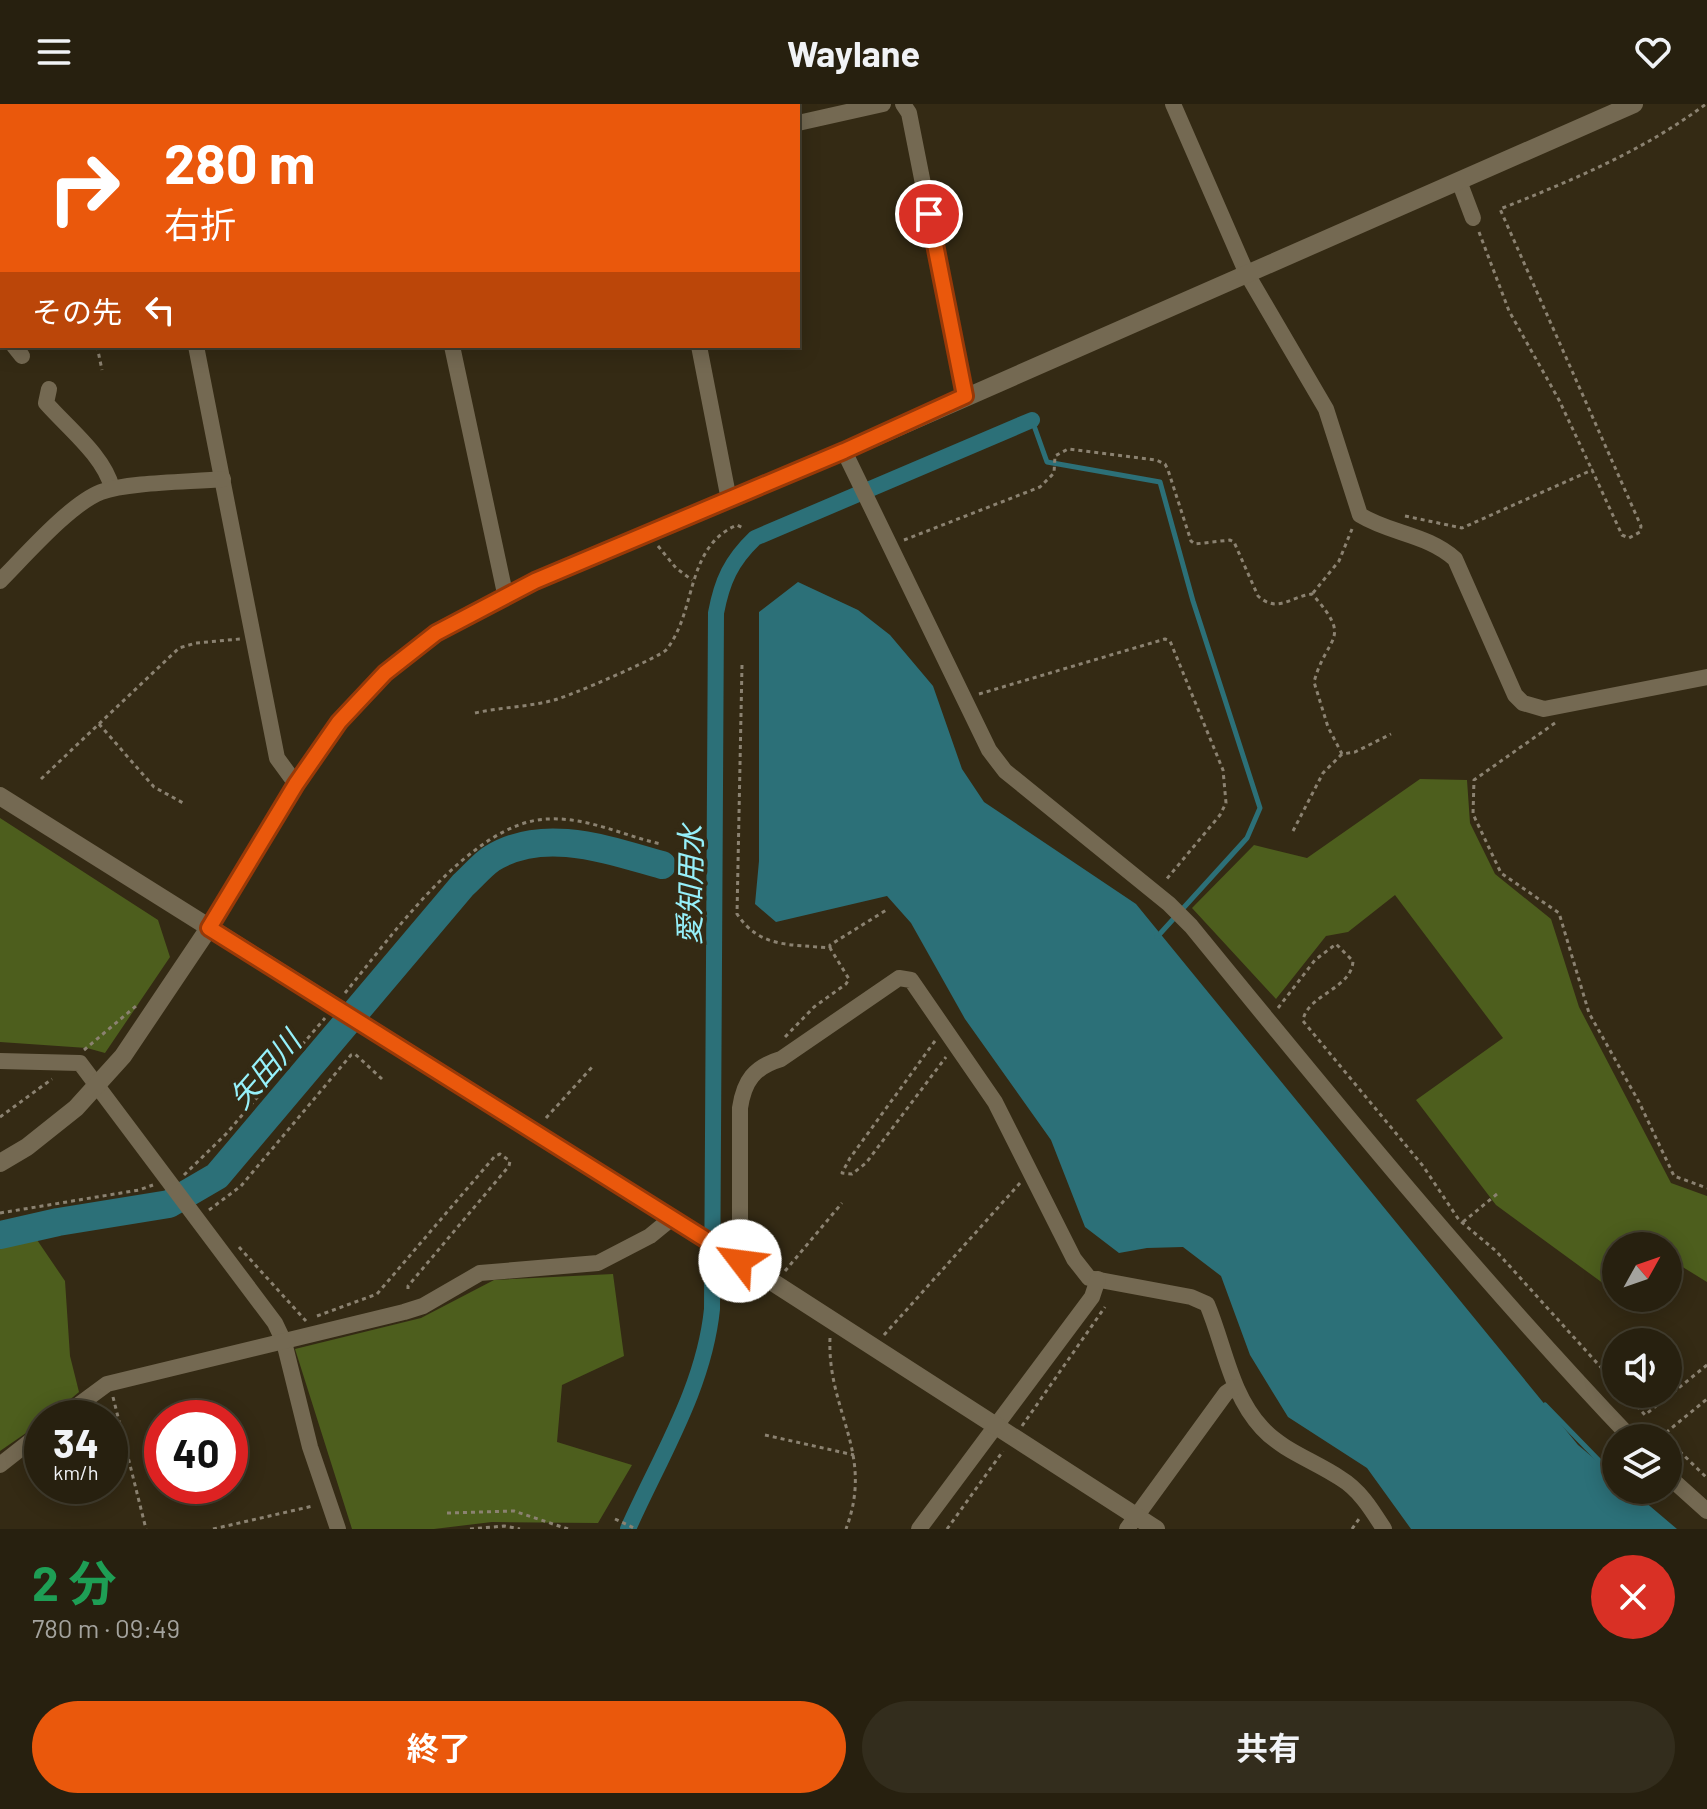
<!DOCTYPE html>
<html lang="ja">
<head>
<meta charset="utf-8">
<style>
  body { margin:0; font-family:Barlow,"Noto Sans JP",sans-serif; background:#332d1d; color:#f1f3f6; height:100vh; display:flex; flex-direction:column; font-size:30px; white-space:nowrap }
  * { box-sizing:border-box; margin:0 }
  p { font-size:26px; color:#a4a39e }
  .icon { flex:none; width:44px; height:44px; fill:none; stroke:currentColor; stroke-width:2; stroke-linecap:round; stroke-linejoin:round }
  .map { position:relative; height:1425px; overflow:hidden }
  .drawer { display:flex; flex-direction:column; background:#27200f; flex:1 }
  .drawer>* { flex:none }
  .top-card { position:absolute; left:0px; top:0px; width:800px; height:244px; box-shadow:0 4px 20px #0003,0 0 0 2px #433e2f; background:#ea580c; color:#fff; overflow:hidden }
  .needle { width:52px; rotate:50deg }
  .tools { position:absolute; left:1602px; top:1128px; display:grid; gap:16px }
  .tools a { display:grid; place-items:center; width:80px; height:80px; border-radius:50%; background:#27200f; box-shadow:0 4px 20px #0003,0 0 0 2px #433e2f; font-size:40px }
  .speed { position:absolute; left:24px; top:1296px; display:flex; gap:16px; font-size:40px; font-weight:700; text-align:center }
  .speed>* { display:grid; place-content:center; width:104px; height:104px; border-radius:50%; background:#27200f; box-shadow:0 4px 20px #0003,0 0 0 2px #433e2f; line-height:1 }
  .speed small { font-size:20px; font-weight:400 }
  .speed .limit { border:12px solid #d22; background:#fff; color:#111 }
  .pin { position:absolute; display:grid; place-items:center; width:68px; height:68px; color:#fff; margin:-34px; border:4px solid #fff; border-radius:50%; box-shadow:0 2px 8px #0007 }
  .me { position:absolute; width:88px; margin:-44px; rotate:300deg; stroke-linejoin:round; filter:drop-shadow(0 0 6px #0008) }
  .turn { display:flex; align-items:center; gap:28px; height:168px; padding:0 32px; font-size:36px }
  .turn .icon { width:104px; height:104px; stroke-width:2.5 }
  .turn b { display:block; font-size:56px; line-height:68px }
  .then { display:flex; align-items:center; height:76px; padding:0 32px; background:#0003; gap:16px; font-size:30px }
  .round { display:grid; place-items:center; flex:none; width:84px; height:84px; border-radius:42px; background:#332d1d }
  .summary { display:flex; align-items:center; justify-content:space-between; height:136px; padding:0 32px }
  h1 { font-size:48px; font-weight:700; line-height:60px; color:#1e9e55 }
  .cta { display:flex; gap:16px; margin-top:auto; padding:16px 32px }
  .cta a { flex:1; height:92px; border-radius:48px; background:#ea580c; color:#fff; font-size:32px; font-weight:700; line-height:92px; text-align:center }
  .cta a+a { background:#332d1d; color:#f1f3f6 }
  header { display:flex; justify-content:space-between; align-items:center; height:104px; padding:0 32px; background:#27200f; font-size:36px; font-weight:700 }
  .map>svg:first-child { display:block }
</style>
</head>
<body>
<header><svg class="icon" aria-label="menu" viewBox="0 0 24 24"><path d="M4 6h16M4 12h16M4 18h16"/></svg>Waylane<svg class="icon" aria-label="heart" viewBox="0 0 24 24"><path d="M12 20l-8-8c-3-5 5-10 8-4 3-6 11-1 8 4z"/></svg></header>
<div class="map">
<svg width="1707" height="1425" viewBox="0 0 1707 1425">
  <rect width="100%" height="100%" fill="#342a14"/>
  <g fill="#4d5e1d">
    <polygon points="1420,675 1467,676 1470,719 1495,770 1551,815 1579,903 1671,1079 1707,1092 1707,1178 1668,1154 1668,1142 1616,1142 1615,1188 1496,1101 1416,996 1503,934 1395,791 1348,828 1326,832 1276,895 1192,804 1254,741 1307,754"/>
    <polygon points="0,714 158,816 170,853 105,949 87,944 0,938"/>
    <polygon points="33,1130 65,1177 70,1252 79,1288 49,1313 42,1314 42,1318 0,1347 0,1138"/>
    <polygon points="613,1170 624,1252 562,1281 557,1338 632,1361 598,1419 492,1418 434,1425 352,1425 295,1245 421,1214 494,1176"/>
  </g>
  <polygon fill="#2c7078" points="798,478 858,506 890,531 933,582 962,665 984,698 1136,800 1578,1341 1616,1373 1616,1386 1631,1386 1677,1425 1411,1425 1367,1364 1288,1313 1250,1251 1221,1172 1183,1143 1147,1144 1119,1149 1085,1123 1051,1036 965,915 911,819 887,792 776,818 755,800 759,757 759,508"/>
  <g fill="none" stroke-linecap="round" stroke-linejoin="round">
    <g stroke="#2c7078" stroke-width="5">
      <polyline points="1032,316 1047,358 1160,378 1193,497 1260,704 1247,734 1157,833"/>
      <polyline points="1545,1301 1616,1374"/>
    </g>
    <path stroke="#2c7078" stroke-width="16" d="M628,1425C660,1353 704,1284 712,1205L716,509C722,477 731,457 755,434L1032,316"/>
    <path stroke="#2c7078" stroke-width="28" d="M0,1131L58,1118L169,1100L217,1072L463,781C472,773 481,762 491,755C543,722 608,746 662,761"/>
    <g stroke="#8b8271" stroke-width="3" stroke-dasharray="4 4" stroke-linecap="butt">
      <polyline points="1479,128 1509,207 1559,296 1592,366"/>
      <polyline points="97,242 102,266"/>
      <path d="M1405,412L1462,424L1592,366L1622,431L1629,434L1640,428L1641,422L1500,105C1573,76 1643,47 1706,0"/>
      <path d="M904,436L1040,383L1054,369L1055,352L1068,345L1156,356L1165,360L1168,366L1191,437L1195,440L1230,436L1234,438L1258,492C1278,510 1291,492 1312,490C1354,537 1327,530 1314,578L1328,623L1342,650L1355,648L1391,630"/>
      <polyline points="658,442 676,464 692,476"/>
      <polyline points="1313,489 1339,457 1352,425"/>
      <path d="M742,561L737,810C760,845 792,840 830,844L849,875L846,880L814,903L785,933"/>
      <polyline points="979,590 1165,535 1170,537 1223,666 1226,699 1220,711 1165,777"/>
      <path d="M475,609C501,603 529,603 554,596C568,593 660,553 666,546C697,508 685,443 737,421L743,424"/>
      <polyline points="1555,619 1474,676 1473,710 1501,769 1559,809 1589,909 1639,998 1674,1072 1707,1084"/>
      <polyline points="99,620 154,683 185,700"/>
      <polyline points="41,675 179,544 196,539 240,535"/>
      <polyline points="1293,727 1323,669 1342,650"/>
      <polyline points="830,844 830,841 888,805"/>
      <path d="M345,889C391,833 472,717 548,715C588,713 624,732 661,740"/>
      <path d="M1278,904L1315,856L1336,840L1353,857C1352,885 1306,891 1303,917L1423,1062L1459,1116L1496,1147L1616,1280"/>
      <polyline points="935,937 850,1054 842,1069 852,1070 866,1059 946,953"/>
      <polyline points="84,946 136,902"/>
      <polyline points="0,1013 52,975"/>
      <polyline points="546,1014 594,961"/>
      <polyline points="184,1071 226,1030 325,914"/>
      <polyline points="209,1106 241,1082 351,951 355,950 382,975"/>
      <polyline points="0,1109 139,1086 153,1081"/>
      <polyline points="1463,1118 1497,1090"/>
      <polyline points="239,1143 306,1217"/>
      <polyline points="785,1167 842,1099"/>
      <polyline points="317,1212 377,1190 495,1052 500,1050 510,1057 509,1062 408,1182 408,1189"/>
      <polyline points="884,1231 1020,1079"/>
      <path d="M830,1234C827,1308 875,1348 846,1425"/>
      <polyline points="1626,1290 1645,1311 1707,1261"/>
      <polyline points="113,1293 146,1425"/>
      <polyline points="1022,1322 1105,1203"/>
      <polyline points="765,1331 854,1351"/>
      <polyline points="1666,1334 1663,1331 1707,1295"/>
      <polyline points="1668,1336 1707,1374"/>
      <polyline points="447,1409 514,1407 568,1425"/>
      <polyline points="615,1415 636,1425"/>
      <polyline points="213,1425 313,1402"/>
      <polyline points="470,1425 504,1422 520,1425"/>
      <polyline points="947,1425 1003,1347"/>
      <polyline points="1352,1425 1359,1415"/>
    </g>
    <g stroke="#746952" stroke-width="16">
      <polyline points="149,0 150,2"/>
      <polyline points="903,0 909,9 965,292"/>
      <path d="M1173,0L1247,170L1326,305L1360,411C1391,430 1427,430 1455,455L1515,591L1523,599L1544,605L1707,573"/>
      <polyline points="798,19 883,0"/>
      <polyline points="1459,77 1473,114"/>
      <polyline points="0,173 2,173"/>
      <polyline points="0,224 2,227"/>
      <polyline points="14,242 22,252"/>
      <polyline points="196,242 277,654 296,680"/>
      <polyline points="452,242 506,494"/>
      <polyline points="699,242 729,396"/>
      <path d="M49,285L46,299C68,324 104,352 112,384"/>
      <path d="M844,347L989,646L1005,667L1169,800L1191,822C1333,996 1476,1171 1631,1334"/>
      <path d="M0,477C25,452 70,400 101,388C128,378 192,378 223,375"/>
      <polyline points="0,957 80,959 275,1219 284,1238 310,1343 338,1425"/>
      <path d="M740,1157V1004C744,977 754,963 781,955L899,874L911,876L995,998L1074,1155L1089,1174L1191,1193L1207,1200C1225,1243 1230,1289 1262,1324C1283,1347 1315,1357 1340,1374C1360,1386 1372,1406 1384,1425"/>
      <polyline points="61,1314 107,1280 404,1208 423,1202 480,1169 598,1159 650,1132 672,1114"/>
      <polyline points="0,1361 42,1328"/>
      <polyline points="1668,1372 1707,1407"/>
      <polyline points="919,1425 1092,1193 1098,1175"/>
      <polyline points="1127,1425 1226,1289 1235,1283"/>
    </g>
    <g stroke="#746952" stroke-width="18">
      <polyline points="0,692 740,1157 1156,1425"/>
      <polyline points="0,1059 27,1043 76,1004 123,952 209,824 296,680 339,618 385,569 436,529 535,477 844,347 1634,0"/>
    </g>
  </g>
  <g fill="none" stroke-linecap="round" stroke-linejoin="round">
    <defs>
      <polyline id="route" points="740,1157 209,824 296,680 339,618 385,569 436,529 535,477 844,347 965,292 929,110"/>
    </defs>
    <use href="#route" stroke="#983908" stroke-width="20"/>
    <use href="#route" stroke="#ea580c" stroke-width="14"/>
  </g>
  <g text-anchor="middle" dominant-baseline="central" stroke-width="8" stroke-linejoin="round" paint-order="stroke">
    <g font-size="30" font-style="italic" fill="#96f0fa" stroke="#342a14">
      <text transform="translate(689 781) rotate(-89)">愛知用水</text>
      <text transform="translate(264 965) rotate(-49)">矢田川</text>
    </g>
  </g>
</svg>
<div class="tools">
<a><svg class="needle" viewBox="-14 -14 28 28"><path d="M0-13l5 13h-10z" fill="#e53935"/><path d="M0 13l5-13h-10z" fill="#a4a39e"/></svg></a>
<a><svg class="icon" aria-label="sound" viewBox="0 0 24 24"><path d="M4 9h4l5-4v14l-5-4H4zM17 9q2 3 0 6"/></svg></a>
<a><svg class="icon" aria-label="layers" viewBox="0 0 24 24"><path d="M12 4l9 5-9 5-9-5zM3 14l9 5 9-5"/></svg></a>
</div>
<div class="speed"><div>34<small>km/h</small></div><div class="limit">40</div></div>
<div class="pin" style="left:929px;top:110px;background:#d93025"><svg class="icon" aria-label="arrive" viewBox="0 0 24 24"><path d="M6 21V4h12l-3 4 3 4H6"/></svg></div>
<svg class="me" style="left:740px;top:1157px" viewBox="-20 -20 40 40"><circle r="19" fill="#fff"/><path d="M0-13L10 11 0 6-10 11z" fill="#ea580c"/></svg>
<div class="top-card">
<div class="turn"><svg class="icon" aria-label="right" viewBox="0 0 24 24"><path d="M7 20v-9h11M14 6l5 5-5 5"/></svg><div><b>280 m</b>右折</div></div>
<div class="then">その先<svg class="icon" aria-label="left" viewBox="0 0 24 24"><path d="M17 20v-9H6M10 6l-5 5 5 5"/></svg></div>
</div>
</div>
<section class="drawer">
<div class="summary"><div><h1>2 分</h1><p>780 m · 09:49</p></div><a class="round" style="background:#d93025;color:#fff"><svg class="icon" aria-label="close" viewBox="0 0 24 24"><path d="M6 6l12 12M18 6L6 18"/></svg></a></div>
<div class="cta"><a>終了</a><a>共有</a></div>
</section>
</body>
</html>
